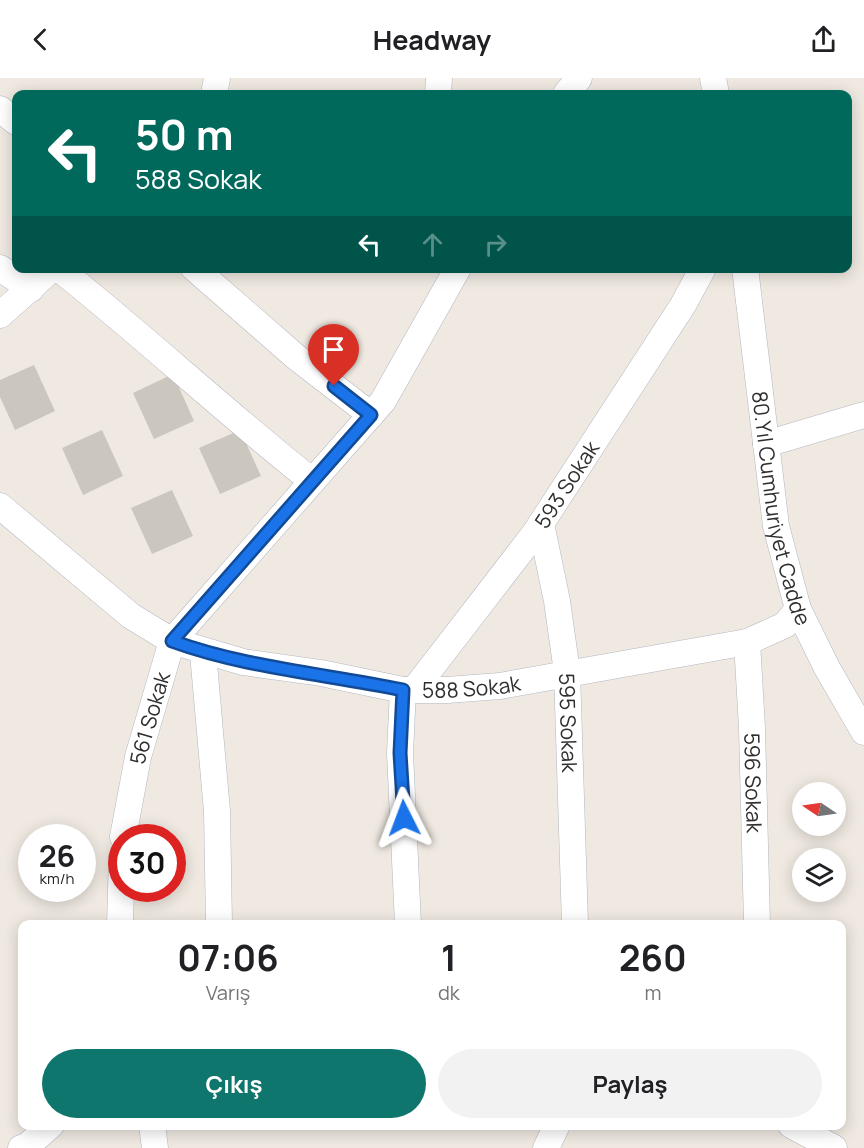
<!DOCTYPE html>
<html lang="tr">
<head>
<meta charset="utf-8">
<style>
  body { margin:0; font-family:Manrope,sans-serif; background:#f2f2f2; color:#202124; height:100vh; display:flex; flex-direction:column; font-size:22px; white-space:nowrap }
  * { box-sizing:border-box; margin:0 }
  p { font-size:20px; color:#757577 }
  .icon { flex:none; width:33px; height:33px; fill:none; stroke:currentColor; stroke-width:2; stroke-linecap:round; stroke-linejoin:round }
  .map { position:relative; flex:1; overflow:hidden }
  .side { position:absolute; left:18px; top:842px; width:828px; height:210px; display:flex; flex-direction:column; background:#fff; border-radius:12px; box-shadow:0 3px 15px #0003 }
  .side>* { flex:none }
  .banner { position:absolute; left:12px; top:12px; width:840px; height:183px; border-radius:12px; box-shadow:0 3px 15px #0003; background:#00695c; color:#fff; overflow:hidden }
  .needle { width:39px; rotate:283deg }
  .tools { position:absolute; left:792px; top:704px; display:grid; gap:12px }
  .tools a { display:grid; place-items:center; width:54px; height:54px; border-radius:50%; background:#fff; box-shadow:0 3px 15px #0003; font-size:30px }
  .speed { position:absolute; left:18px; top:746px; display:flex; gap:12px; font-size:30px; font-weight:700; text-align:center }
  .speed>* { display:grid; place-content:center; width:78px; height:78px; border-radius:50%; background:#fff; box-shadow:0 3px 15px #0003; line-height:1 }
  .speed small { font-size:15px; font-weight:400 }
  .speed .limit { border:9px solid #d22; background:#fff; color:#111 }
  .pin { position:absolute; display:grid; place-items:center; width:51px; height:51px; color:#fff; margin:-62px -26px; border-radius:50% 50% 50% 0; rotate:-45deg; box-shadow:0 0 6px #0007 }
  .pin .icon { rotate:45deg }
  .me { position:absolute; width:66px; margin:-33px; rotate:357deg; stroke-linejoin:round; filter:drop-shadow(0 0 4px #0008) }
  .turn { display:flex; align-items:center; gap:21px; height:126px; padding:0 24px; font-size:27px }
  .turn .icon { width:78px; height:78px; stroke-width:2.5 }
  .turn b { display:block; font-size:42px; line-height:51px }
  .lanes { display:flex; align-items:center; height:57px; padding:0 24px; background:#0003; justify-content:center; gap:30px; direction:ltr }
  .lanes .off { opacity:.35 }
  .eta { display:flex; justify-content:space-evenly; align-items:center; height:102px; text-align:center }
  .eta b { font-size:36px; font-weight:700; line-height:42px }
  .primary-button { display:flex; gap:12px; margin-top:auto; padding:12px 24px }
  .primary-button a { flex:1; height:69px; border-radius:36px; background:#0f766e; color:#fff; font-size:24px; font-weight:700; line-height:69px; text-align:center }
  .primary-button a+a { background:#f2f2f2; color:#202124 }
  header { display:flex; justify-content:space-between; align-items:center; height:78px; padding:0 24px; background:#fff; font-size:27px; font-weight:700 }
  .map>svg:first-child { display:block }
</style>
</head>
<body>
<header><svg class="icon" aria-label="back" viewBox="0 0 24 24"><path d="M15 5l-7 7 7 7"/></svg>Headway<svg class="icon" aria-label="share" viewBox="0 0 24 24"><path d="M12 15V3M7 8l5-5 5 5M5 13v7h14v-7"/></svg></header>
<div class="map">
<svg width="864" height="1070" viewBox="0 0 864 1070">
  <rect width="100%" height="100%" fill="#efe9e1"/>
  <g fill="#cbc7bf">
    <polygon points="34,287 55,333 15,352 0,319 0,302"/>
    <polygon points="173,296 194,343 154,361 133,315"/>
    <polygon points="102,352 123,398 83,417 62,370"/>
    <polygon points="240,352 261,398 220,416 199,370"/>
    <polygon points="172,412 193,458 152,476 131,430"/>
  </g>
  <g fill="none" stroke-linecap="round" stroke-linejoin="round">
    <defs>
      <g id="minor">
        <polyline points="713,0 716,16"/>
        <polyline points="214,16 217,0"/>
        <polyline points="438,16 439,0"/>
        <polyline points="566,16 579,0"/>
        <polyline points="0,31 16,44"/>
        <polyline points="0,190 31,211"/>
        <path d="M58,190C145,259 225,334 312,403"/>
        <polyline points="194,190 296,279 371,337"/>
        <path id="s1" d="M745,190L776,448L798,531L827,590L864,654"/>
        <polyline points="0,237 53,190"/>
        <polyline points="766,366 864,337"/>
        <path id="s2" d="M0,428L131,538L172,563L243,584L321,595L403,612H447L500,608L747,564L785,547L798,531"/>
        <path id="s3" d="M541,446L557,523L567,594L575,846"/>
        <path id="s4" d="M747,564L752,650L757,846"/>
        <polyline points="203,575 217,733 219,846"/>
        <polyline points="403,612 400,675 408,846"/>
        <path id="s5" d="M414,612L535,455L683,227L703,190"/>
        <path id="s6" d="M123,759L138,679L172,563L383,323L458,190"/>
        <polyline points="120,846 122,780"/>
        <polyline points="152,1047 155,1070"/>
        <polyline points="791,1047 834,1070"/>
        <polyline points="21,1070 27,1068 51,1047"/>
        <polyline points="546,1070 557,1047"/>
      </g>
    </defs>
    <use href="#minor" stroke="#b4b7c1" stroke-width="27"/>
    <use href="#minor" stroke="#fff" stroke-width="26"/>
  </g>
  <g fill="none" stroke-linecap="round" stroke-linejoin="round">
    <defs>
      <path id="route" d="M334,308L371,337L172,563C246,590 326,596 403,612L400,675L404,740"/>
    </defs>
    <use href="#route" stroke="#114b97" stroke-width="15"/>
    <use href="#route" stroke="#1a73e8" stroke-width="10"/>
  </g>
  <g text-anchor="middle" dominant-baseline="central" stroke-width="4.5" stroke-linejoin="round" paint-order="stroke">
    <g font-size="21" fill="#2e2e2e" stroke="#fff">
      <text stroke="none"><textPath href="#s5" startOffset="256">593 Sokak</textPath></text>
      <text stroke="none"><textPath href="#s1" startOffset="243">80.Yıl Cumhuriyet Cadde</textPath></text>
      <text stroke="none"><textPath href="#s2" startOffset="524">588 Sokak</textPath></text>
      <text stroke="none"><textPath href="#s6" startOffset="122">561 Sokak</textPath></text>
      <text stroke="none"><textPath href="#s3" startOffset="201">595 Sokak</textPath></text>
      <text stroke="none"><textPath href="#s4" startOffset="141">596 Sokak</textPath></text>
    </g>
  </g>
</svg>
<div class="tools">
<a><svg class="needle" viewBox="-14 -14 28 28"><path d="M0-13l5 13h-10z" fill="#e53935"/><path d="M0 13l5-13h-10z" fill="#757577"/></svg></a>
<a><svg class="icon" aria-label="layers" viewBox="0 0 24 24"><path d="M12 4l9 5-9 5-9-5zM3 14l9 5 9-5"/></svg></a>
</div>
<div class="speed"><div>26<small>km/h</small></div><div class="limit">30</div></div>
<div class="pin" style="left:334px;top:308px;background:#d93025"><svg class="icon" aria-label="arrive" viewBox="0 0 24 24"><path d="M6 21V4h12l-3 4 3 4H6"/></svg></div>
<svg class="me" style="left:404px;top:740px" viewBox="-20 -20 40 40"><path d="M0-17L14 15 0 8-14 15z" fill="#1a73e8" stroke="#fff" stroke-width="4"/></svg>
<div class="banner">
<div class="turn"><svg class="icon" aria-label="left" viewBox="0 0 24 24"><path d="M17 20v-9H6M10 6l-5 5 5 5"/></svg><div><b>50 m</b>588 Sokak</div></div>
<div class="lanes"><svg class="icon" aria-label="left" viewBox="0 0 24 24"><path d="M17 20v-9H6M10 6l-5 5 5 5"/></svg><svg class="icon off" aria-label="ahead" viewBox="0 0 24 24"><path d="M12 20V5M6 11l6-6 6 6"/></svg><svg class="icon off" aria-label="right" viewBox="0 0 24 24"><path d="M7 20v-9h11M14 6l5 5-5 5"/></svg></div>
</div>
<section class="side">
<div class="eta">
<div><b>07:06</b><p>Varış</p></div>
<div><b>1</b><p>dk</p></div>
<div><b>260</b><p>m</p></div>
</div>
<div class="primary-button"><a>Çıkış</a><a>Paylaş</a></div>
</section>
</div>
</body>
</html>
